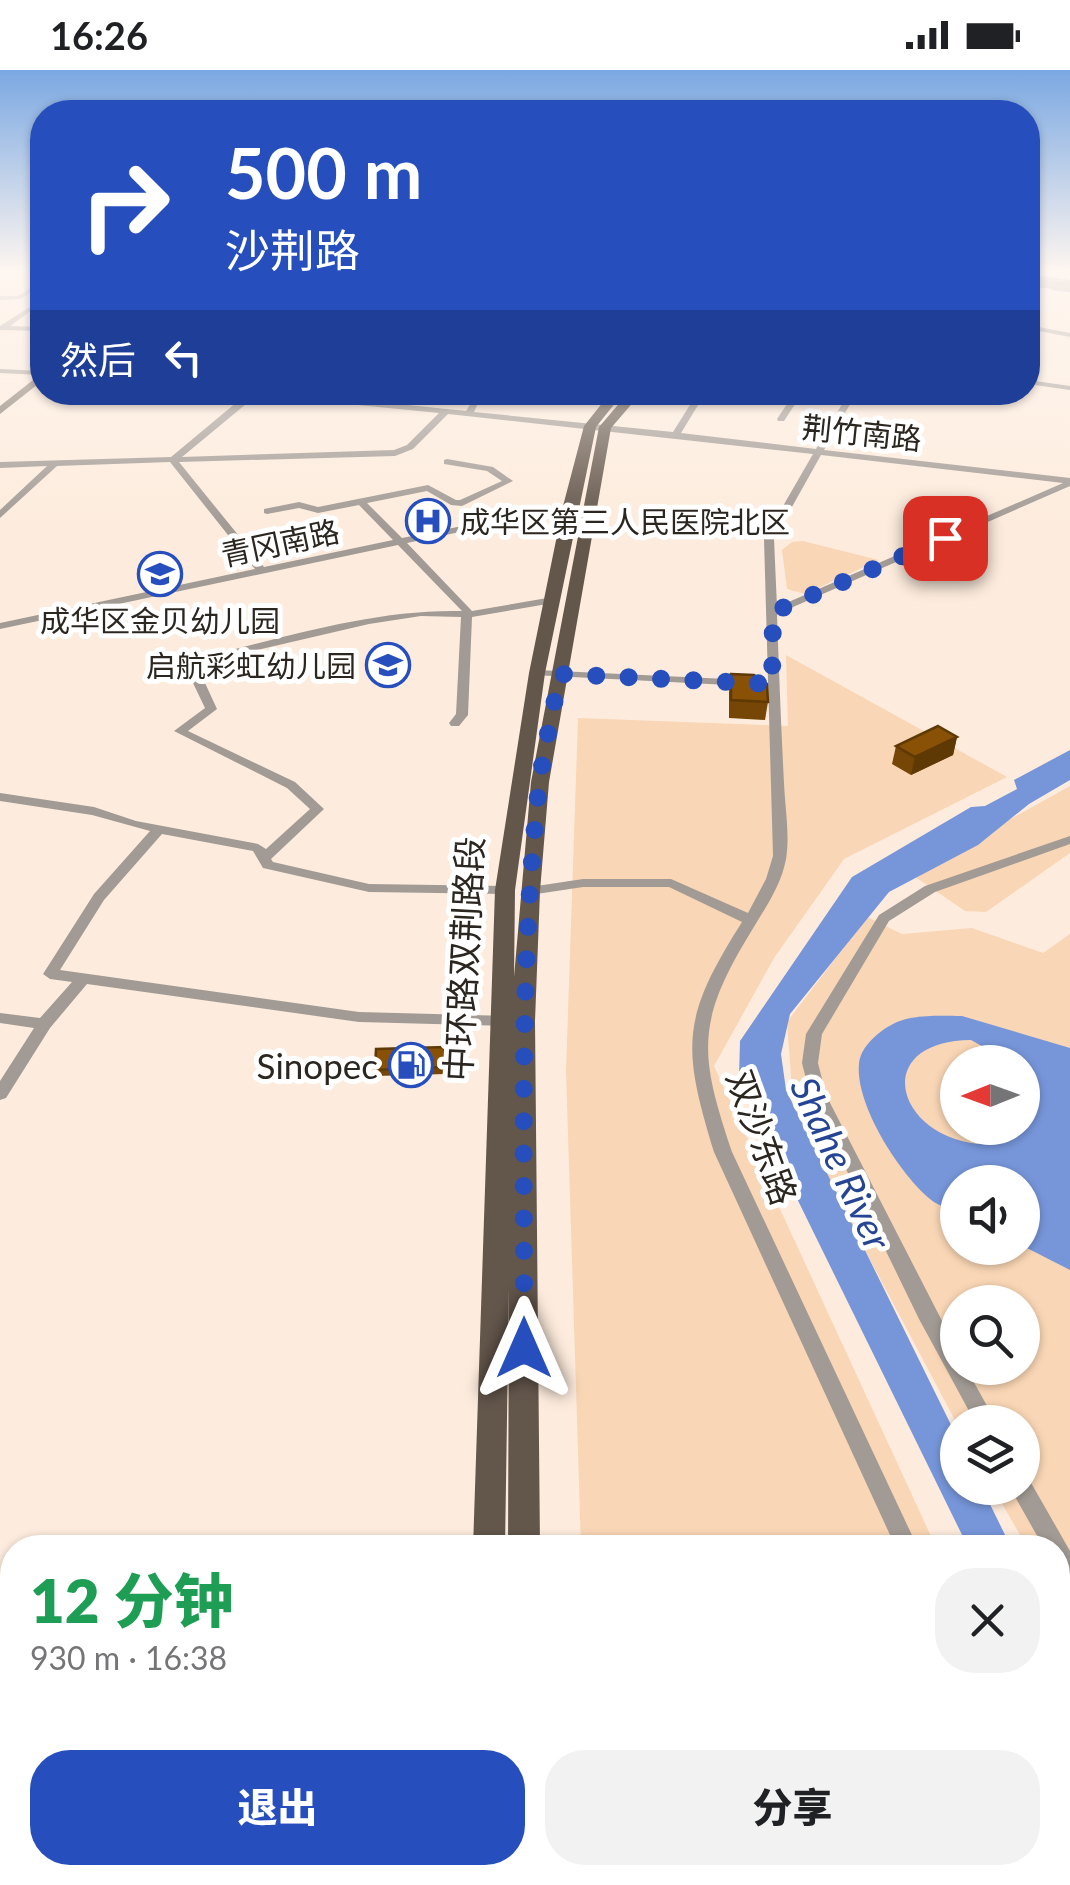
<!DOCTYPE html>
<html lang="zh">
<head>
<meta charset="utf-8">
<style>
  body { margin:0; font-family:Lato,"Noto Sans SC",sans-serif; background:#f2f2f2; color:#202124; height:100vh; display:flex; flex-direction:column; font-size:38px; white-space:nowrap }
  * { box-sizing:border-box; margin:0 }
  p { font-size:32px; color:#757577 }
  .icon { flex:none; width:55px; height:55px; fill:none; stroke:currentColor; stroke-width:2; stroke-linecap:round; stroke-linejoin:round }
  .map { position:relative; flex:1; overflow:hidden }
  .drawer { position:absolute; left:0px; top:1465px; width:1070px; height:350px; display:flex; flex-direction:column; background:#fff; border-radius:40px 40px 0 0; box-shadow:0 2px 8px #0004 }
  .drawer>* { flex:none }
  .top-card { position:absolute; left:30px; top:30px; width:1010px; height:305px; border-radius:40px; box-shadow:0 2px 8px #0004; background:#264ebd; color:#fff; overflow:hidden }
  .needle { width:65px; rotate:269deg }
  .buttons { position:absolute; left:940px; top:975px; display:grid; gap:20px }
  .buttons a { display:grid; place-items:center; width:100px; height:100px; border-radius:50%; background:#fff; box-shadow:0 2px 8px #0004; font-size:50px }
  .pin { position:absolute; display:grid; place-items:center; width:85px; height:85px; color:#fff; margin:-42px; border-radius:20px; box-shadow:0 5px 15px #0006 }
  .me { position:absolute; width:110px; margin:-55px; rotate:0deg; stroke-linejoin:round; filter:drop-shadow(0 0 8px #0008) }
  .turn { display:flex; align-items:center; gap:35px; height:210px; padding:0 30px; font-size:45px }
  .turn .icon { width:130px; height:130px; stroke-width:2.5 }
  .turn b { display:block; font-size:70px; line-height:85px }
  .then { display:flex; align-items:center; height:95px; padding:0 30px; background:#0003; gap:20px; font-size:38px }
  .round { display:grid; place-items:center; flex:none; width:105px; height:105px; border-radius:40px; background:#f2f2f2 }
  .summary { display:flex; align-items:center; justify-content:space-between; height:170px; padding:0 30px }
  h1 { font-size:60px; font-weight:800; line-height:75px; color:#1e9e55 }
  .primary-button { display:flex; gap:20px; margin-top:auto; padding:20px 30px }
  .primary-button a { flex:1; height:115px; border-radius:40px; background:#264ebd; color:#fff; font-size:40px; font-weight:800; line-height:115px; text-align:center }
  .primary-button a+a { background:#f2f2f2; color:#202124 }
  .status { display:flex; justify-content:space-between; align-items:center; height:70px; padding:0 50px; background:#fff; direction:ltr }
  .status svg { height:28px; fill:currentColor }
  .map>svg:first-child { display:block }
</style>
</head>
<body>
<div class="status"><b>16:26</b><svg viewBox="0 0 49 12"><path d="M0 12V9h3v3zM5 12V6h3v6zM10 12V3h3v9zM15 12V0h3v12zM26 1h20v11H26zM47 4h2v5h-2z"/></svg></div>
<div class="map">
<svg width="1070" height="1815" viewBox="0 0 1070 1815">
  <rect width="100%" height="100%" fill="#fdecdd"/>
  <g fill="#f9d6b5" fill-rule="evenodd">
    <polygon points="803,471 879,490 805,524 787,519 782,480 792,472"/>
    <polygon points="786,585 1007,707 844,789 774,888 714,996 936,1477 581,1477 566,1001 578,648 788,656"/>
    <polygon points="1070,716 1070,783 986,842 965,841 911,804"/>
    <path d="M867,847L902,864L972,858L1043,883L1070,864V1556L1058,1532V1478L1027,1477L993,1418H1022V1352L957,1354L794,1046L787,952ZM958,992H1022V1058H958ZM958,1112H1022V1178H958ZM958,1232H1022V1298H958Z"/>
    <polygon points="1058,1781 1065,1815 587,1815 587,1803 1058,1802"/>
  </g>
  <g fill="#7796da" fill-rule="evenodd">
    <polygon points="1070,680 1070,710 1029,734 978,775 889,822 790,944 781,984 786,1020 957,1367 958,1418 982,1418 1011,1477 968,1477 754,1041 739,1008 740,971 852,807 971,737 985,736 1017,719 1014,710"/>
    <path d="M962,946L1070,978V1200L1023,1176L1022,1112H958L957,1143C949,1139 937,1135 930,1129C900,1104 855,1035 859,994C860,977 879,961 893,954C911,944 941,946 962,946ZM971,970L989,980L1000,992H1022V1058H1002L978,1074C894,1065 871,971 971,970Z"/>
    <polygon points="1058,1575 1070,1600 1070,1712 1058,1665"/>
  </g>
  <g fill="none" stroke-linecap="round" stroke-linejoin="round">
    <polyline stroke="#7796da" stroke-width="2.5" points="1052,219 1070,221"/>
    <g fill="#a29b95" fill-rule="evenodd">
      <polygon points="32,217 37,218 21,229 0,230 0,226 18,226"/>
      <polygon points="33,235 35,238 10,256 42,257 42,261 0,260 0,256"/>
      <polygon points="1028,255 1070,263 1070,267 1028,259"/>
      <polygon points="0,299 42,301 42,305 0,303"/>
      <polygon points="1028,310 1070,316 1070,320 1028,314"/>
      <path d="M282,322L466,341L473,330L439,322H457L481,327L474,342L673,362L698,322H706L681,363L816,379L849,322H857L824,380L1070,408V416L777,544C779,600 781,657 784,713C785,737 790,765 786,789C781,817 763,841 749,865C695,954 700,986 732,1082L918,1478H896L714,1082C681,975 682,947 742,852L669,817H583L530,825L523,821L530,817L583,809H671L748,843L766,809L773,786L764,469L813,384L448,344L413,379L395,386L179,392L264,497L393,470L359,435L318,443L299,438L267,444L264,443V439L299,432L318,437L428,415L456,430H460L502,411L487,401L444,394V390L447,389L493,397L513,411L462,436L451,435L427,421L367,433L402,468L573,434L575,436L570,439L407,473L472,541L553,527L558,530L553,533L472,547L468,645L459,656H451L449,653L456,644L461,547L421,546L369,554L219,589L205,613L217,639L188,661L295,712L324,739L271,789L273,792L369,814L505,816L512,820L505,824L369,822L263,798L253,781L162,764L104,830L60,900L359,942L509,946L517,951L509,956L359,952L87,914L50,958L6,1028L0,1030V1011L34,958L0,953V943L40,948L72,912L50,909L43,904L94,824L150,761L92,745L0,731V723L94,737L136,751L258,774L266,779L310,739L287,718L174,661L205,638L193,613L211,585C293,565 377,539 462,541L398,475L0,559V553L255,499L170,392L57,396L0,448V440L47,396L0,398V392L171,387L249,322ZM257,325L439,343L407,375L394,380L182,387ZM821,385L1063,413L777,537L774,469Z"/>
      <polygon points="795,322 803,322 784,351 778,351 777,349"/>
      <polygon points="537,600 748,610 754,613 748,616 533,605 533,601"/>
      <polygon points="1070,766 1070,774 935,822 889,851 822,964 818,993 826,1025 958,1282 958,1298 966,1298 996,1352 975,1352 919,1249 810,1025 802,993 806,964 879,845 925,816"/>
      <path d="M1022,1408L1030,1411L1070,1481V1514C1054,1507 1058,1493 1058,1478H1044L1014,1425L1012,1418H1022Z"/>
      <rect x="0" y="1590" width="12" height="24"/>
      <polygon points="995,1802 1021,1802 1023,1815 997,1815"/>
    </g>
    <g fill="#7d7369" fill-rule="evenodd">
      <polygon points="1028,210 1070,215 1070,221 1028,216"/>
      <polygon points="42,303 42,311 0,344 0,336"/>
    </g>
    <g fill="#63564b" fill-rule="evenodd">
      <polygon points="1028,204 1070,210 1070,216 1028,210"/>
      <polygon points="611,322 624,322 596,357 545,603 515,820 514,907 531,712 599,357 629,322 642,322 611,358 549,712 540,821 535,951 540,1478 508,1478 509,1218 505,1478 473,1478 495,820 529,603 563,436 584,356"/>
      <polygon points="465,1802 503,1802 504,1815 464,1815"/>
      <polygon points="505,1802 543,1802 545,1815 505,1815"/>
    </g>
  </g>
  <g fill="#754605">
    <polygon points="731,604 768,632 765,650 729,648 729,622"/>
    <polygon points="957,667 953,685 911,705 892,694 896,676"/>
    <polygon points="445,977 445,1004 376,1006 375,1000"/>
  </g>
  <polygon fill="#5f3904" points="957,667 953,685 911,705 915,687"/>
  <g fill="#885106" stroke="#5f3904" stroke-width="2.5">
    <polygon points="731,604 754,605 767,614 768,632 731,630"/>
    <polygon points="938,656 957,667 915,687 896,676"/>
    <polygon points="445,977 444,997 375,1000 376,979"/>
  </g>
  <linearGradient id="sky" x2="0" y2="1"><stop stop-color="#7ba8e2"/><stop offset="0.44" stop-color="#fef6f0"/><stop offset="1" stop-color="#fef6f0" stop-opacity="0"/></linearGradient>
  <rect width="1070" height="457" fill="url(#sky)"/>
  <g fill="none" stroke-linecap="round" stroke-linejoin="round">
    <path stroke="#264ebd" stroke-width="18" stroke-dasharray="0 32.4" d="M524,1278C525,1090 518,903 539,716C544,678 553,641 560,604L772,614L773,542L945,468"/>
  </g>
  <defs>
    <symbol id="hospital-ring" viewBox="-11 -11 22 22"><circle r="9.5" fill="#fff" stroke="#264ebd" stroke-width="1.5"/><path d="M-5-5h3v3.5h4V-5h3V5h-3V1.5h-4V5h-3Z" fill="#264ebd"/></symbol>
    <symbol id="school-ring" viewBox="-11 -11 22 22"><circle r="9.5" fill="#fff" stroke="#264ebd" stroke-width="1.5"/><path d="M0-5L7-2L0 1L-7-2ZM-4 1L0 2.5L4 1V4Q0 6-4 4Z" fill="#264ebd"/></symbol>
    <symbol id="fuel-ring" viewBox="-11 -11 22 22"><circle r="9.5" fill="#fff" stroke="#264ebd" stroke-width="1.5"/><path d="M-5.5-6h7V0h2V4h1.3V-2.5L3-4.5l.8-.8L6-3V5H2.5V1h-1V6h-7ZM-4.2-4.7v3.2H.2V-4.7Z" fill="#264ebd"/></symbol>
  </defs>
  <g fill-rule="evenodd">
    <use href="#hospital-ring" x="403" y="426" width="50" height="50"/>
    <use href="#school-ring" x="135" y="479" width="50" height="50"/>
    <use href="#school-ring" x="363" y="570" width="50" height="50"/>
    <use href="#fuel-ring" x="386" y="970" width="50" height="50"/>
  </g>
  <g text-anchor="middle" dominant-baseline="central" stroke-width="10" stroke-linejoin="round" paint-order="stroke">
    <g font-size="30" fill="#2c2620" stroke="#fff">
      <text transform="translate(862 362) rotate(6)">荆竹南路</text>
      <text transform="translate(280 472) rotate(-12)">青冈南路</text>
    </g>
    <g font-size="30" fill="#2c2620" stroke="#fff" text-anchor="start">
      <text x="460" y="451">成华区第三人民医院北区</text>
      <text x="160" y="550" text-anchor="middle">成华区金贝幼儿园</text>
      <text x="356" y="595" text-anchor="end">启航彩虹幼儿园</text>
    </g>
    <g font-size="35" fill="#2c2620" stroke="#fff">
      <text transform="translate(463 889) rotate(-87)">中环路双荆路段</text>
      <text transform="translate(763 1067) rotate(70)">双沙东路</text>
    </g>
    <g font-size="35" fill="#2c2620" stroke="#fff" text-anchor="end">
      <text x="378" y="995">Sinopec</text>
    </g>
    <g font-size="38" font-style="italic" fill="#254494" stroke="#fff">
      <text transform="translate(842 1093) rotate(65)">Shahe River</text>
    </g>
  </g>
</svg>
<div class="buttons">
<a><svg class="needle" viewBox="-14 -14 28 28"><path d="M0-13l5 13h-10z" fill="#e53935"/><path d="M0 13l5-13h-10z" fill="#757577"/></svg></a>
<a><svg class="icon" aria-label="sound" viewBox="0 0 24 24"><path d="M4 9h4l5-4v14l-5-4H4zM17 9q2 3 0 6"/></svg></a>
<a><svg class="icon" aria-label="search" viewBox="0 0 24 24"><circle cx="10" cy="10" r="6"/><path d="M15 15l6 6"/></svg></a>
<a><svg class="icon" aria-label="layers" viewBox="0 0 24 24"><path d="M12 4l9 5-9 5-9-5zM3 14l9 5 9-5"/></svg></a>
</div>
<div class="pin" style="left:945px;top:468px;background:#d93025"><svg class="icon" aria-label="arrive" viewBox="0 0 24 24"><path d="M6 21V4h12l-3 4 3 4H6"/></svg></div>
<svg class="me" style="left:524px;top:1278px" viewBox="-20 -20 40 40"><path d="M0-17L14 15 0 8-14 15z" fill="#264ebd" stroke="#fff" stroke-width="4"/></svg>
<div class="top-card">
<div class="turn"><svg class="icon" aria-label="right" viewBox="0 0 24 24"><path d="M7 20v-9h11M14 6l5 5-5 5"/></svg><div><b>500 m</b>沙荆路</div></div>
<div class="then">然后<svg class="icon" aria-label="left" viewBox="0 0 24 24"><path d="M17 20v-9H6M10 6l-5 5 5 5"/></svg></div>
</div>
<section class="drawer">
<div class="summary"><div><h1>12 分钟</h1><p>930 m · 16:38</p></div><a class="round"><svg class="icon" aria-label="close" viewBox="0 0 24 24"><path d="M6 6l12 12M18 6L6 18"/></svg></a></div>
<div class="primary-button"><a>退出</a><a>分享</a></div>
</section>
</div>
</body>
</html>
